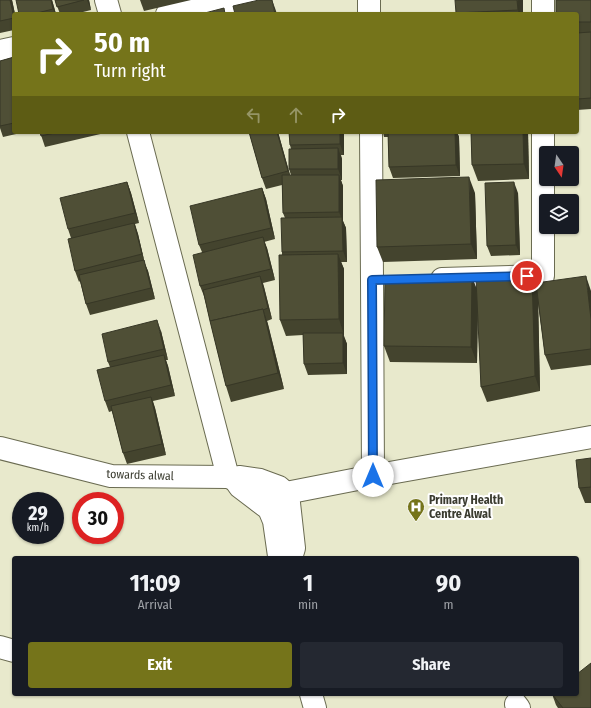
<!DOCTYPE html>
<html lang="en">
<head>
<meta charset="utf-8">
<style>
  body { margin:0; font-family:"Fira Sans Condensed",sans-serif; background:#242831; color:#f1f3f6; height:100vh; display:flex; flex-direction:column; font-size:15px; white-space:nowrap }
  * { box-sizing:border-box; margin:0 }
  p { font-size:13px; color:#9ea1a6 }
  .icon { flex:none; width:22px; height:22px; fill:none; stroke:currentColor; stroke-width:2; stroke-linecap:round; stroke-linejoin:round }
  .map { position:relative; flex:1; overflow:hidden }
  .drawer { position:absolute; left:12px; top:556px; width:567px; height:140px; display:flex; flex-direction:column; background:#171b24; border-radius:4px; box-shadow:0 1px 3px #0004 }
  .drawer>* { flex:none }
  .top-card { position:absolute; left:12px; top:12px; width:567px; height:122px; border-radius:4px; box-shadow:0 1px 3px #0004; background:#75741a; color:#fff; overflow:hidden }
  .needle { width:26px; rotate:167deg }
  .fabs { position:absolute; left:539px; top:146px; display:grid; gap:8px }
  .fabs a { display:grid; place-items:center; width:40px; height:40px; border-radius:4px; background:#171b24; box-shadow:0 1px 3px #0004; font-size:20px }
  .speed { position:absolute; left:12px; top:492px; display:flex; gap:8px; font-size:20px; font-weight:700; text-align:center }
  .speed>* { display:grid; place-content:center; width:52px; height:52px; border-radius:50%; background:#171b24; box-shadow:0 1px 3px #0004; line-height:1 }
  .speed small { font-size:10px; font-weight:400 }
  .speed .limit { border:6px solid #d22; background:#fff; color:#111 }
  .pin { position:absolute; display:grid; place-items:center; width:34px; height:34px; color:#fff; margin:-17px; border:2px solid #fff; border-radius:50%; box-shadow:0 1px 4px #0007 }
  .me { position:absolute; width:44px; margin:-22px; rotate:0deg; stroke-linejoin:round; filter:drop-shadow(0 0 3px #0008) }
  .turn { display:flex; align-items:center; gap:14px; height:84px; padding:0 16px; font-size:18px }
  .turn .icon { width:52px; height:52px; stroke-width:2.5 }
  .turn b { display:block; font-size:28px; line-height:34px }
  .lanes { display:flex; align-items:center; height:38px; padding:0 16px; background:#0003; justify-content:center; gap:20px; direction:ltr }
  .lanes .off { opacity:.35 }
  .eta { display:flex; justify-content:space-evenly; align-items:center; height:68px; text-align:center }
  .eta b { font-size:24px; font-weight:700; line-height:28px }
  .button { display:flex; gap:8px; margin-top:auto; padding:8px 16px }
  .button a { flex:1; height:46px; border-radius:4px; background:#75741a; color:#fff; font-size:16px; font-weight:700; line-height:46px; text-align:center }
  .button a+a { background:#242831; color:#f1f3f6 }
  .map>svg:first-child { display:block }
</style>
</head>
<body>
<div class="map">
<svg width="591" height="708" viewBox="0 0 591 708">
  <rect width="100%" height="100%" fill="#e8e9cc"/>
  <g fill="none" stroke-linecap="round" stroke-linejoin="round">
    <defs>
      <g id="minor">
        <polyline points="106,0 110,14"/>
        <polyline points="369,0 369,14"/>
        <polyline points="167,14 245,0"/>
        <polyline points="543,14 543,0"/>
        <polyline points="0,51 14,48"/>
        <polyline points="138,132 228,477"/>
        <polyline points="371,132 372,280 373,476"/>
        <polyline points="442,279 543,276 543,132"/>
        <polyline points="259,501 286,493 373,476 591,437"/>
        <polyline points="0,647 14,651"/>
        <polyline points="516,704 519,708"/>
      </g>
      <g id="secondary">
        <polyline points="0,448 111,476 228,477 235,480 240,487 269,509 274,521 279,556 280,558"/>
        <polyline points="235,480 239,477 260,480 279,487 286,493 289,503 294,548 291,558"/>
        <polyline points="311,694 315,708"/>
      </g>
    </defs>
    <use href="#minor" stroke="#6a6b51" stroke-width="24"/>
    <use href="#secondary" stroke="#6a6b51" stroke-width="24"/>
    <use href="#minor" stroke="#fff" stroke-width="22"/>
    <use href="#secondary" stroke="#fff" stroke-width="22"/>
  </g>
  <g fill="#44442e">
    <polygon points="0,0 12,0 15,14 14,14 14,30 0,33"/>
    <polygon points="52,0 56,14 19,14"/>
    <polygon points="55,0 89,0 91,10 75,14 60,14"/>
    <polygon points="140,0 191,0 144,11"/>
    <polygon points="523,0 523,14 456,14 456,13"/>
    <polygon points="591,0 591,109 577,110 577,14"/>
    <polygon points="14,57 14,132 25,132 3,137 0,128 0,61"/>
    <polygon points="40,132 109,132 45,147"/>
    <polygon points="249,132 278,132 290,175 291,175 289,169 291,149 290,145 289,132 344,132 344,155 341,155 342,159 342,180 341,180 343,186 343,221 346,228 347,262 341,262 344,269 344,335 343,335 347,344 347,374 308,375 304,364 303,335 286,336 280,320 282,255 282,252 285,218 283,213 282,185 266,189 262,178"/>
    <polygon points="383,132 457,132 459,137 460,176 393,178 389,167 388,137 384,137"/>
    <polygon points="471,132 528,132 529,179 478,181 472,165"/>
    <polygon points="127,182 131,193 139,223 135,224 138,234 145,264 148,271 155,299 90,315 86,304 80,281 79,282 75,271 71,238 68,229"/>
    <polygon points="262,188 266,199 275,239 264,242 267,248 275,280 263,283 272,319 267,321 284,389 231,402 226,386 204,296 200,286 202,252 199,245"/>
    <polygon points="475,193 477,259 383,262 377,247"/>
    <polygon points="518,193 520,255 491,256 487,246"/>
    <polygon points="532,276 536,286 591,291 591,365 551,370 545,355 538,303 540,391 487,402 481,387 478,311 477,363 390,362 384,346 472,277 477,290"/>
    <polygon points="161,331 168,360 166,360 168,366 175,396 153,401 155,408 166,455 127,464 123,453 112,411 109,412 105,401 110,367 108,362"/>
    <polygon points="591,458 591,503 585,503 579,488"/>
    <polygon points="552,694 591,708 558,708 556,705"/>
  </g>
  <g fill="#373726">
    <polygon points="10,0 12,0 15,14 14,14 14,16"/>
    <polygon points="51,0 52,0 56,14 55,14 53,9"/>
    <polygon points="87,0 89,0 91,10"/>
    <polygon points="272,0 275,8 277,14 275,14"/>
    <polygon points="517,0 523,0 523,14 519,14 518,10"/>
    <polygon points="277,132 278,132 292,182 288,171"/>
    <polygon points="340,132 344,132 344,155 340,144"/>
    <polygon points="455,132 457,132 459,137 460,176 456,165"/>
    <polygon points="523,132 528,132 529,179 524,164"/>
    <polygon points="338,148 342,159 342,180 338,169"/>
    <polygon points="339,175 343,186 343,221 346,228 347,262 343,251 342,219 339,212"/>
    <polygon points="469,177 475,193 477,259 471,244"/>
    <polygon points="127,182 131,193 139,223 135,213"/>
    <polygon points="514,182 518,193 520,255 516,245"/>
    <polygon points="262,188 266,199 275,239 271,228"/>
    <polygon points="134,223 138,234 145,264 148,271 155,299 151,288 144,261 142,254"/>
    <polygon points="263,237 267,248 275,280 271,269"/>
    <polygon points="338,254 344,269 344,335 339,319"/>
    <polygon points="260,276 264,287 272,319 268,308"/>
    <polygon points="532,276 538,292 540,391 535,376"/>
    <polygon points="586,276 591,291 591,319"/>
    <polygon points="472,277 478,293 477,363 471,347"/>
    <polygon points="263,309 268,324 284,389 278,373"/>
    <polygon points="157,320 161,331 168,360 164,349"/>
    <polygon points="343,333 347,344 347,374 343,363"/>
    <polygon points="164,355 168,366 175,396 171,385"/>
    <polygon points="151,397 155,408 166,455 162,444"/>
  </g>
  <g fill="#4f4f36" stroke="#373726">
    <polygon points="0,0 10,0 14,18 0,21"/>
    <polygon points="16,0 51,0 53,9 33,14 19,14"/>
    <polygon points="55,0 84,0 57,7"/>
    <polygon points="259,0 272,0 275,14 235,14 233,6"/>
    <polygon points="455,0 517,0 518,10 456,13"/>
    <polygon points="556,0 591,0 591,22 577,22 577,14 556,14"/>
    <polygon points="224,8 225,14 201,14"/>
    <polygon points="435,13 435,14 398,14"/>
    <polygon points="591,32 591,98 577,99 577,33"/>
    <polygon points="14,57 14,123 0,126 0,61"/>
    <polygon points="40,132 59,132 41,136"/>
    <polygon points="249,132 277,132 288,171 262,178"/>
    <polygon points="289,132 340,132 340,144 290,145"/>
    <polygon points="388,132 455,132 456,165 389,167"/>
    <polygon points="471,132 523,132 524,164 472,165"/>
    <polygon points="338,148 338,169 289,169 289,149"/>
    <polygon points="282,175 339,175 339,212 283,213"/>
    <polygon points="469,177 471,244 377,247 376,180"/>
    <polygon points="127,182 135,213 68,229 60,198"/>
    <polygon points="514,182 516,245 487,246 485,183"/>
    <polygon points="262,188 271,228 199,245 190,206"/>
    <polygon points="342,217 343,251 282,252 281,218"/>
    <polygon points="134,223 142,254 75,271 68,239"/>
    <polygon points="263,237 271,269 200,286 193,255"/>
    <polygon points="338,254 339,319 280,320 279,255"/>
    <polygon points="144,260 151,288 86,304 79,275"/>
    <polygon points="260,276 268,308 263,310 263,309 210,321 203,290"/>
    <polygon points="532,276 535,376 481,387 476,278"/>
    <polygon points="586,276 591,319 591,349 545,355 536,283"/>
    <polygon points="385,277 472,277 471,347 384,346"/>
    <polygon points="263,309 278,373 226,386 210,321"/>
    <polygon points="157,320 164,349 108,362 102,334"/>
    <polygon points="303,333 343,333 343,363 304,364"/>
    <polygon points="164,355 171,385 105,401 97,370"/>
    <polygon points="151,397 162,444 123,453 111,406"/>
    <polygon points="591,458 591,487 579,488 576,460"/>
    <polygon points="591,663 591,708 563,708 552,694 577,694 577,674"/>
  </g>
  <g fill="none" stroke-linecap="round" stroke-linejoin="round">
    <defs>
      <polyline id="route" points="373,476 372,280 527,276"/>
    </defs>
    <use href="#route" stroke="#114b97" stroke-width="10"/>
    <use href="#route" stroke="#1a73e8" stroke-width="7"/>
  </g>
  <defs>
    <symbol id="hospital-pin" viewBox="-11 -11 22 30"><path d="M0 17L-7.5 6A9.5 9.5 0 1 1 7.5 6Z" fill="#75741a" stroke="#fff"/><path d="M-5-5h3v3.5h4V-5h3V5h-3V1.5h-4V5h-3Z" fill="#fff"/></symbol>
  </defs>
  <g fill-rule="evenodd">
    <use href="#hospital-pin" x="406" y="497" width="20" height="27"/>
  </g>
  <g text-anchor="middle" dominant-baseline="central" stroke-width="4" stroke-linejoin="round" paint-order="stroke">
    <g font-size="12" fill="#3b3c30" stroke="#fff">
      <text transform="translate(140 475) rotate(2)">towards alwal</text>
    </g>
    <g font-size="12" font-weight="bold" fill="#3b3c30" stroke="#fff" text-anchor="start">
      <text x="429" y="500">Primary Health<tspan x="429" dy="14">Centre Alwal</tspan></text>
    </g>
  </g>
</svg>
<div class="fabs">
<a><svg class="needle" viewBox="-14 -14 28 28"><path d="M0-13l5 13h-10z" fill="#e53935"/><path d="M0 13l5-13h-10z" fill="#9ea1a6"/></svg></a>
<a><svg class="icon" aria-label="layers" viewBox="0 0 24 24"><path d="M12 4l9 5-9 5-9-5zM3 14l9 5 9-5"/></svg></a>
</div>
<div class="speed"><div>29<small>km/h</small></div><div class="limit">30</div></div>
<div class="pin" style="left:527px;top:276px;background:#d93025"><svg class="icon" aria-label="arrive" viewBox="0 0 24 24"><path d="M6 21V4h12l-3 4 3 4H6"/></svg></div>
<svg class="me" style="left:373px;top:476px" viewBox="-20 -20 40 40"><circle r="19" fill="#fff"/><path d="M0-13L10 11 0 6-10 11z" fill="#1a73e8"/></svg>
<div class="top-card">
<div class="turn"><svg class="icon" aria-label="right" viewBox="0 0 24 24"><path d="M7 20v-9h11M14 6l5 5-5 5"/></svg><div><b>50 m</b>Turn right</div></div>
<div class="lanes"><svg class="icon off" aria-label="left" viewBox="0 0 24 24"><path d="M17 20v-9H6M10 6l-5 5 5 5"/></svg><svg class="icon off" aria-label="ahead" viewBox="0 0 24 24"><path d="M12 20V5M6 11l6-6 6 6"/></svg><svg class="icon" aria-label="right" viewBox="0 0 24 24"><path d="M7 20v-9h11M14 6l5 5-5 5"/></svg></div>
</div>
<section class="drawer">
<div class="eta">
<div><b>11:09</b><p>Arrival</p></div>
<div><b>1</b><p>min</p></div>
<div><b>90</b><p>m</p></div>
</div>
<div class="button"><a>Exit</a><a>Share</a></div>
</section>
</div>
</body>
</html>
